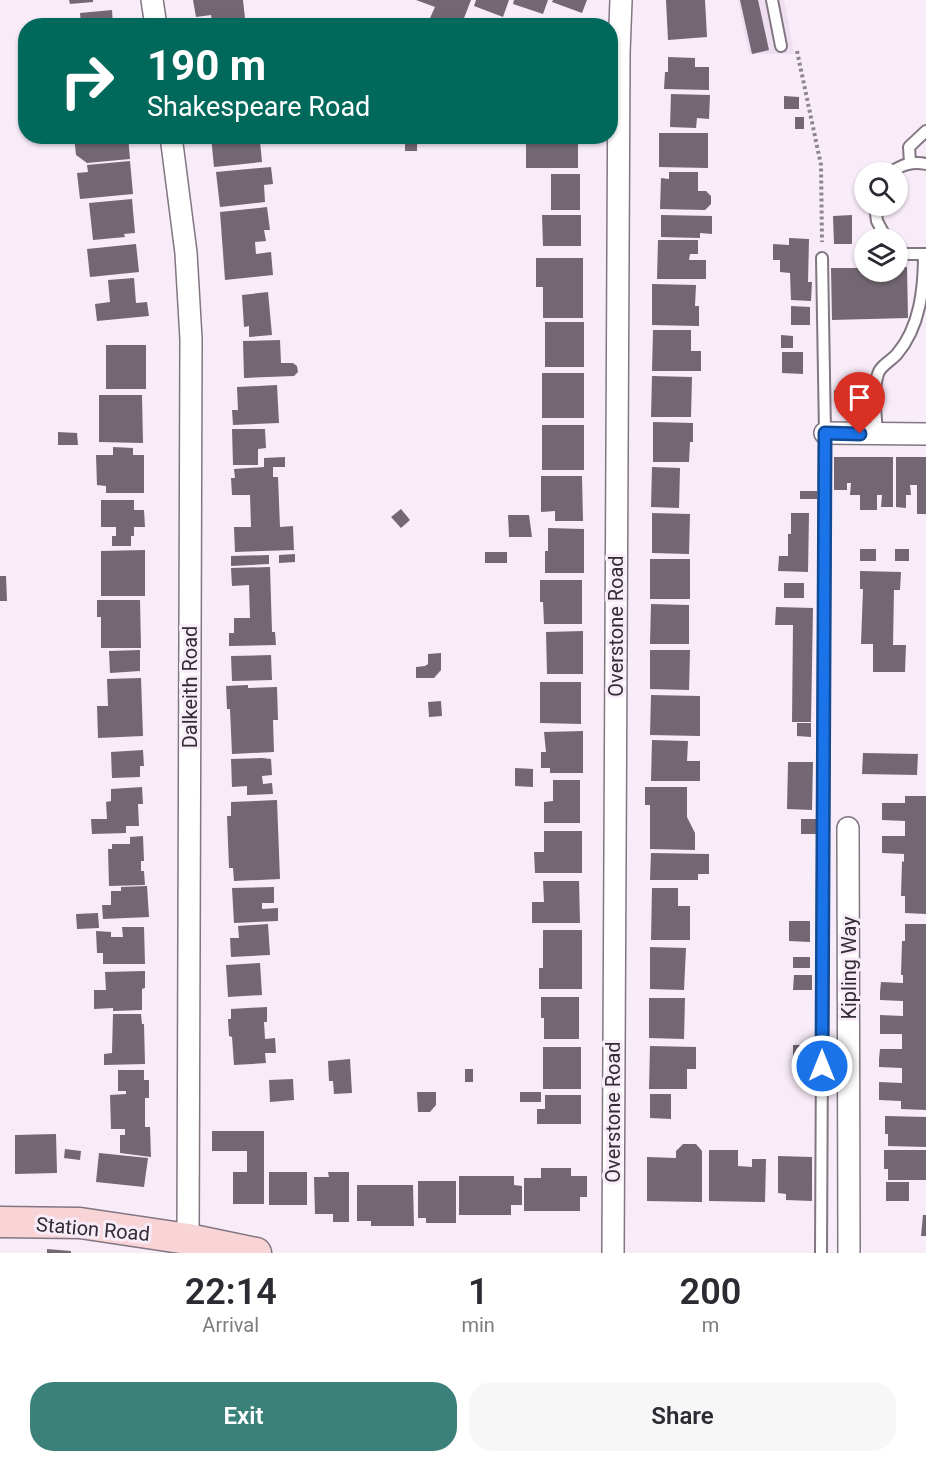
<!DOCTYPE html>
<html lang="en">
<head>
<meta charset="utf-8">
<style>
  body { margin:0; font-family:Roboto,sans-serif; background:#f7f7f7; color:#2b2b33; height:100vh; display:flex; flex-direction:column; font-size:22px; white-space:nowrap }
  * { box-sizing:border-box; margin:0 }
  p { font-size:20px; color:#7c7c81 }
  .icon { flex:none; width:33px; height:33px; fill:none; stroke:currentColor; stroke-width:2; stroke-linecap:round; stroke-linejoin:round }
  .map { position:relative; height:1253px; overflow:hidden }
  .side { display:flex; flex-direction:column; background:#fff; flex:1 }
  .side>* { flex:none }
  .top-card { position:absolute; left:18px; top:18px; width:600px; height:126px; border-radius:24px; box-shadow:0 2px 4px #0004; background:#00695c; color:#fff; overflow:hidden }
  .buttons { position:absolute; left:854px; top:162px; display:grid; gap:12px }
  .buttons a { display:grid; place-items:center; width:54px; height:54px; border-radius:50%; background:#fff; box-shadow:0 2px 4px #0004; font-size:30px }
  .pin { position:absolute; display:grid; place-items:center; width:51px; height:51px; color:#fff; margin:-62px -26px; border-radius:50% 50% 50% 0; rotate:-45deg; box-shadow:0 0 6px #0007 }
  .pin .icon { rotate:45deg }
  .me { position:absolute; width:66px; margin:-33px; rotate:0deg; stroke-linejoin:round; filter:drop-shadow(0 0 4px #0008) }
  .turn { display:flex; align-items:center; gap:21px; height:126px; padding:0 30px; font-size:27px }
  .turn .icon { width:78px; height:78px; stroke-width:2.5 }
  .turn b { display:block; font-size:42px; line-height:51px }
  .eta { display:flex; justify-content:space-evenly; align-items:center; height:102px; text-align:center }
  .eta b { font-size:36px; font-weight:600; line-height:42px }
  .action { display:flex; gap:12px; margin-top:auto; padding:12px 30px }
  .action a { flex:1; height:69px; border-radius:24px; background:#3b8179; color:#fff; font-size:24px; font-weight:600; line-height:69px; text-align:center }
  .action a+a { background:#f7f7f7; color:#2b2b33 }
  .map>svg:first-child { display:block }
</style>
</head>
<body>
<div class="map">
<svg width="926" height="1253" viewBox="0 0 926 1253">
  <rect width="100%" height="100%" fill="#f8ecf9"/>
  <polygon fill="#efddf0" points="738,0 784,0 794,54 749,54"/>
  <g fill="#726772">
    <polygon points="69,0 93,0 93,2 70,4"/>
    <polygon points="193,0 243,0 245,18 212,22 211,15 196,17"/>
    <polygon points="416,0 471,0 461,26 450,26 430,18 435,7"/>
    <polygon points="476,0 509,0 503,17 474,6"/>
    <polygon points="514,0 548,0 543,14 513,4"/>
    <polygon points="553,0 587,0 582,13 552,2"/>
    <polygon points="666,0 705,0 707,37 668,40"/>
    <polygon points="740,0 758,0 769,50 752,54"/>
    <polygon points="112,10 113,26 81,26 80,13"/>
    <polygon points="668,57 695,58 695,67 709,67 709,90 664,89 665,72 668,72"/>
    <polygon points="671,94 710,95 709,119 697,118 696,128 670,127"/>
    <polygon points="784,96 799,97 799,109 784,109"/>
    <rect x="795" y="117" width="9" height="12"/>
    <polygon points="659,133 708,133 708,168 659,167"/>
    <polygon points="74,136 128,136 130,159 87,163 76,155"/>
    <polygon points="211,136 241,136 242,143 260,141 262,162 214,167"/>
    <rect x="405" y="136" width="12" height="15"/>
    <polygon points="526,136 578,137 578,168 526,168"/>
    <polygon points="130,161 133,194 80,199 77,173 88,172 87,165"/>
    <polygon points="271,167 273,184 264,185 265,202 220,207 216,172"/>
    <polygon points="669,172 698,172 698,191 706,191 711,196 711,204 705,210 660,209 661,178 669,179"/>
    <rect x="551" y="174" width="29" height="36"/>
    <polygon points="132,199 135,233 124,234 125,237 93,240 89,203"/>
    <polygon points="267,207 270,230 264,230 266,241 255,242 256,254 271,252 273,275 225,280 220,212"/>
    <polygon points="542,215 581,215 581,246 543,246"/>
    <polygon points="661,215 712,216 712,234 700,233 700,238 661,237"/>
    <polygon points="852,215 852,244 834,244 833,216"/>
    <polygon points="789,238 809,239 808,282 812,282 811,301 791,300 790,273 780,272 780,260 773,260 773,244 789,245"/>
    <polygon points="658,240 698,240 698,254 690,254 689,260 706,260 706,279 657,279"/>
    <polygon points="136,244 139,272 90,277 87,249"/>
    <polygon points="536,258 583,258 583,318 543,318 543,287 536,287"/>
    <polygon points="897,267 907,267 908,318 832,320 831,268 864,268 864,272 897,272"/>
    <polygon points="134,278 136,303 147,302 149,316 97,321 95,304 110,302 108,280"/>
    <polygon points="652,284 696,285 695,306 699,306 699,326 652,325"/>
    <polygon points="268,292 272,335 249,337 249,326 244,327 242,295"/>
    <polygon points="791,306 810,307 810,325 791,325"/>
    <rect x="545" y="322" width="39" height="45"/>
    <polygon points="653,330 691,330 691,351 701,351 701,371 652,371"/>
    <polygon points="781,335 793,336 793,348 781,348"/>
    <polygon points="280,340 281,363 293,363 297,366 298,372 294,376 244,378 243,341"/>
    <rect x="106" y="345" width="40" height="44"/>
    <polygon points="782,352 803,352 803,374 782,373"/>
    <rect x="542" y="373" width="42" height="45"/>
    <polygon points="652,376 692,377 691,417 651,417"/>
    <polygon points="277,385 279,423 233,425 232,410 238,410 237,387"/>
    <rect x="834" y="390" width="12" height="11"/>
    <polygon points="99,395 142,395 143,443 99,442"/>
    <polygon points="858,395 868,395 869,414 858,414"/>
    <polygon points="653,422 693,423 693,442 690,442 689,462 653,462"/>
    <rect x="542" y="425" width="42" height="45"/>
    <polygon points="232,429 265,429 266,448 258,449 258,465 233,465"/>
    <polygon points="58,432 77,433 78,445 58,445"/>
    <polygon points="113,447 133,448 133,455 144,455 144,493 106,493 106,486 97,485 96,455 113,455"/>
    <polygon points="285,457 285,467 273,467 273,477 278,477 280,527 293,526 294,550 235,552 234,527 251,527 250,495 232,495 231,478 235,478 234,469 264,467 264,458"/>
    <polygon points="834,457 893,457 893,507 881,507 882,495 877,495 877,510 860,510 860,495 850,495 851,483 847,483 847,490 834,490"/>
    <polygon points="896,457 926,457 926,514 917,514 917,485 910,485 911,495 906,495 906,508 896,507"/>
    <polygon points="652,467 680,468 679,508 651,507"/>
    <polygon points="541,476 582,476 583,521 555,521 555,511 541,512"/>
    <rect x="800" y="491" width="17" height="8"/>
    <polygon points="101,500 134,500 134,510 144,510 145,527 134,527 134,536 131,536 131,546 112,546 112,536 116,536 116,527 101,527"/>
    <polygon points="401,509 410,520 401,528 391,517"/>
    <polygon points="652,513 690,514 689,554 652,553"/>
    <polygon points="791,513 809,513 808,572 778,571 779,556 788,556 788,534 791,534"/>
    <polygon points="508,515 529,515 532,537 509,537"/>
    <polygon points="548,528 584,529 584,573 545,573 545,551 548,551"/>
    <rect x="860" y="549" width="16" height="12"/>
    <rect x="895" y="549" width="14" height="12"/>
    <polygon points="145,550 145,596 101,596 101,551"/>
    <rect x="485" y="552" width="22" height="11"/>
    <polygon points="295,554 295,562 279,563 279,555"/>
    <polygon points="269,555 269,564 231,566 231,556"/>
    <rect x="650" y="559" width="40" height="40"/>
    <polygon points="270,567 272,632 275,632 276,645 229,646 229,633 234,633 234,618 250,618 249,585 232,586 231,568"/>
    <polygon points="860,571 901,572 900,590 894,590 893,645 906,645 905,672 873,672 873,644 861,644 863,589 860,589"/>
    <polygon points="0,576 6,576 7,601 0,601"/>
    <polygon points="540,580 582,580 582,624 544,624 543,602 540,602"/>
    <rect x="784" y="583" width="20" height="15"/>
    <polygon points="97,600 140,600 141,648 101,648 101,617 97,617"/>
    <polygon points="651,604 689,605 689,644 650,644"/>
    <polygon points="776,607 813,608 811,722 792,722 793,625 775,625"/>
    <polygon points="583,631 583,674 547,674 546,632"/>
    <polygon points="140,650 140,671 110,673 109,651"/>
    <polygon points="650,650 690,650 689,690 650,689"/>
    <polygon points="441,653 441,670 434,678 416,678 416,667 425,666 428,664 428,654"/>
    <polygon points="271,655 272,680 232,681 231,656"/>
    <polygon points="141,678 143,736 98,738 97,706 108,706 107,679"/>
    <polygon points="540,682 581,682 581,724 540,723"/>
    <polygon points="248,685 248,688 277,687 278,720 273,720 274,752 232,754 230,709 227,709 226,686"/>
    <polygon points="651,695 700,696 700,736 650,735"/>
    <polygon points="441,701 442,716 429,717 428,702"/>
    <polygon points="797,723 811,723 811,737 797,736"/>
    <polygon points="583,731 583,773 550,773 550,768 541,768 541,752 546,752 544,732"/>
    <polygon points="652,740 688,741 687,761 700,761 700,781 651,781"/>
    <polygon points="143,750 144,766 140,766 140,777 112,778 111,752"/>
    <polygon points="863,753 918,754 917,775 862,774"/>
    <polygon points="262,758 271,759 272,775 262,776 263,784 272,783 273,794 247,795 247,786 232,787 231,759"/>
    <polygon points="788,762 813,762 812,810 787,809"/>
    <polygon points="515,768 533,769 533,787 515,786"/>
    <polygon points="553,780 580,780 580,823 544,823 544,802 553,801"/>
    <polygon points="142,787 143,804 138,804 139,826 126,826 126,833 92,834 91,819 107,819 106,802 111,801 111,789"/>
    <polygon points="645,787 687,787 687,817 695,833 695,850 650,849 650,805 645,805"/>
    <polygon points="905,796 926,796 926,914 905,913 905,896 901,896 902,861 904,862 904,854 882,853 882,836 905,836 905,821 882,820 882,803 905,803"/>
    <polygon points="277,800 280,879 234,881 233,868 229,868 227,816 231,816 231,802"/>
    <rect x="801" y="819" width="17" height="15"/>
    <polygon points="544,831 582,831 582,873 535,873 534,852 544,852"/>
    <polygon points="143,836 144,861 141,861 141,871 144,871 145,885 109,886 108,849 112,849 112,844 130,844 130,837"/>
    <polygon points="651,853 709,854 709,874 698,874 698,880 650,880"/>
    <polygon points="543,881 579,881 580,923 532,923 532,902 544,902"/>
    <polygon points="147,886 149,917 103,919 102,905 111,905 111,891 121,891 121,887"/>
    <polygon points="274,887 274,903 262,903 262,909 278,908 278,921 234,923 232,888"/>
    <polygon points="652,888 678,888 678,906 690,906 690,940 651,940"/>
    <polygon points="98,913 99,928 77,929 76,914"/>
    <polygon points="789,921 810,921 810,942 789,941"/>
    <polygon points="268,924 270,955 231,957 230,938 239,938 238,926"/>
    <polygon points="905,924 926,924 926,1110 901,1109 901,1101 879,1100 879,1082 902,1083 902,1068 879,1067 879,1059 880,1049 902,1049 902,1034 880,1034 880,1015 903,1016 903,1001 880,1000 880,992 881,982 903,983 903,975 901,975 902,941 905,941"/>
    <polygon points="122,927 144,927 145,964 103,964 103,953 97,953 96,931 111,932 111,937 123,937"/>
    <polygon points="543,930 582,930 582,989 539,989 539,968 543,968"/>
    <polygon points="650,947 686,948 684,990 650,989"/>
    <rect x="793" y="957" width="17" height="11"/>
    <polygon points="260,963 262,995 228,997 226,965"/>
    <polygon points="145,971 145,988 142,989 142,1010 113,1011 113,1008 94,1009 94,990 106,990 105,972"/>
    <polygon points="794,975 812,975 812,990 793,990"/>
    <polygon points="541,997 579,997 579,1039 544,1039 544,1018 541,1018"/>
    <polygon points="649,998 685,998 684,1039 649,1038"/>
    <polygon points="267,1007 267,1022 264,1022 265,1039 275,1038 276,1053 265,1053 266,1063 234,1065 232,1037 229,1036 228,1019 231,1019 231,1009"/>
    <polygon points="113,1014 141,1014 142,1024 144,1024 145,1064 104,1065 104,1054 112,1053"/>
    <rect x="793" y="1045" width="19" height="11"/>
    <polygon points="650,1046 696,1047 696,1069 687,1069 687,1089 649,1089"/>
    <rect x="543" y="1047" width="38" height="42"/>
    <polygon points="350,1059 352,1093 334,1094 333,1081 329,1081 328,1061"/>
    <rect x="465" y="1069" width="8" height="13"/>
    <polygon points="118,1070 144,1070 144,1080 149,1080 149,1098 145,1098 145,1127 150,1127 151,1157 120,1153 120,1135 125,1135 125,1129 111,1129 110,1095 126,1094 126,1091 118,1091"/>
    <polygon points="293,1079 294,1100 270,1102 269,1080"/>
    <polygon points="417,1092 436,1092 436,1105 430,1112 418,1112"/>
    <rect x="520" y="1092" width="21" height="10"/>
    <polygon points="650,1094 671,1094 671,1119 650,1118"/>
    <polygon points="545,1095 581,1095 581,1124 537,1124 537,1109 545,1109"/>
    <polygon points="885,1116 926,1117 926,1147 888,1146 888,1134 885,1134"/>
    <polygon points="212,1131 264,1131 264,1204 233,1204 233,1172 247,1172 247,1151 212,1151"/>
    <polygon points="56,1134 57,1173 15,1174 15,1135"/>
    <polygon points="683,1144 696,1144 702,1151 702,1202 647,1201 647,1157 676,1158 676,1151"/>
    <polygon points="65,1149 81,1151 80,1160 64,1158"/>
    <polygon points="709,1150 738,1150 738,1166 752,1167 752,1159 766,1159 765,1202 709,1201"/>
    <polygon points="884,1150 926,1150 926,1180 888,1180 888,1169 884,1169"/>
    <polygon points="99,1153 148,1158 144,1187 96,1182"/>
    <polygon points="778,1156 812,1157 812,1201 786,1200 786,1194 778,1193"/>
    <polygon points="541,1168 571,1168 571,1176 587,1176 587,1197 580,1197 580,1211 524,1211 524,1178 541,1178"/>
    <rect x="269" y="1172" width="38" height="33"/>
    <polygon points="328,1172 349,1172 349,1222 333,1222 333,1214 315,1214 314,1177 329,1177"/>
    <polygon points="459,1176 514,1176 514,1185 522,1186 522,1205 511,1205 511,1215 459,1215"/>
    <polygon points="418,1181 456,1181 456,1223 426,1223 426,1218 418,1218"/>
    <rect x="886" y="1182" width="23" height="19"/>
    <polygon points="357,1185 413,1185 414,1226 371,1226 371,1221 357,1221"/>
    <polygon points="923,1215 926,1215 926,1236 921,1236"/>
    <polygon points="47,1249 71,1251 71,1253 47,1253"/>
  </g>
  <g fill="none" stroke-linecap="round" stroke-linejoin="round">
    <defs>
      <g id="lane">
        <polyline points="772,0 781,46"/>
        <polyline points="910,163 909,147 926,131"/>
        <path d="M891,172C902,165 912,161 926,164"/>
        <polyline points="875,206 877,221 886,238"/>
        <polyline points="897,249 906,254 926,254"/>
        <path d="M877,434C876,414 872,393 878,374C880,366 891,361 897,354C920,327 924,289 924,254"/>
        <polyline points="821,1253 825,433 822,258"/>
      </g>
      <g id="street">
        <polyline points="152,0 156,26"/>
        <polyline points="171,136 186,253 191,339 188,1239"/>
        <polyline points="825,433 926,434"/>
        <polyline points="848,828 849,1253"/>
        <polyline points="613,1253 619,53 621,0"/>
      </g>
      <polyline id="secondary" points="0,1222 80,1223 188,1239 256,1253"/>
    </defs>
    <use href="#lane" stroke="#817682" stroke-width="14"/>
    <use href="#street" stroke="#817682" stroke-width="24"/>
    <use href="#secondary" stroke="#817682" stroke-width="33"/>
    <polyline stroke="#8e868f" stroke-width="4" stroke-dasharray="3 3" stroke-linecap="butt" points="797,51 821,165 822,242"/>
    <use href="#lane" stroke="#fff" stroke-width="10"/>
    <use href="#street" stroke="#fff" stroke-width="21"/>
    <use href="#secondary" stroke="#f9d4d6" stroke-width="30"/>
  </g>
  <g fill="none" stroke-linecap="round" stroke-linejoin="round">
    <defs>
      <polyline id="route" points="822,1066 825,433 860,434"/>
    </defs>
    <use href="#route" stroke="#114b97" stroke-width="15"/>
    <use href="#route" stroke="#1a73e8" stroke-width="10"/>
  </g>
  <g text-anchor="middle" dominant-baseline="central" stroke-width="6" stroke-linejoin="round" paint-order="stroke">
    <g font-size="20" fill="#312d32" stroke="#f8ecf9">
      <text transform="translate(616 626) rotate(-90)">Overstone Road</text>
      <text transform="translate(190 687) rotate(-90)">Dalkeith Road</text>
      <text transform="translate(849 968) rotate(-90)">Kipling Way</text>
      <text transform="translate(613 1112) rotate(-90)">Overstone Road</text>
      <text transform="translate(93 1229) rotate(5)">Station Road</text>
    </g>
  </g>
</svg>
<div class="buttons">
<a><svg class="icon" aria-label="search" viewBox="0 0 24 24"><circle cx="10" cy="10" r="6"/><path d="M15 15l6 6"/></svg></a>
<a><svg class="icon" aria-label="layers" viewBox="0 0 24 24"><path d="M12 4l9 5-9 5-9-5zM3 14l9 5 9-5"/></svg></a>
</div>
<div class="pin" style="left:860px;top:434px;background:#d93025"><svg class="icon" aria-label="arrive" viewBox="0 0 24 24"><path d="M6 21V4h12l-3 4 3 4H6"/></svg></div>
<svg class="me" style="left:822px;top:1066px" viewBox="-20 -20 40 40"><circle r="17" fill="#1a73e8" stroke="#fff" stroke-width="3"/><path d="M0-11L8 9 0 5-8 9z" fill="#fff"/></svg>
<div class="top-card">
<div class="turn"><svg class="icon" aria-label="right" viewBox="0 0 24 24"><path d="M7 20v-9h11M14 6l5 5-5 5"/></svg><div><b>190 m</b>Shakespeare Road</div></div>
</div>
</div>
<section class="side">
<div class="eta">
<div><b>22:14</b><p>Arrival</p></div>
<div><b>1</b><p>min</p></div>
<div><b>200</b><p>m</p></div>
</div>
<div class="action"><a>Exit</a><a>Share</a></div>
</section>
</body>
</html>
